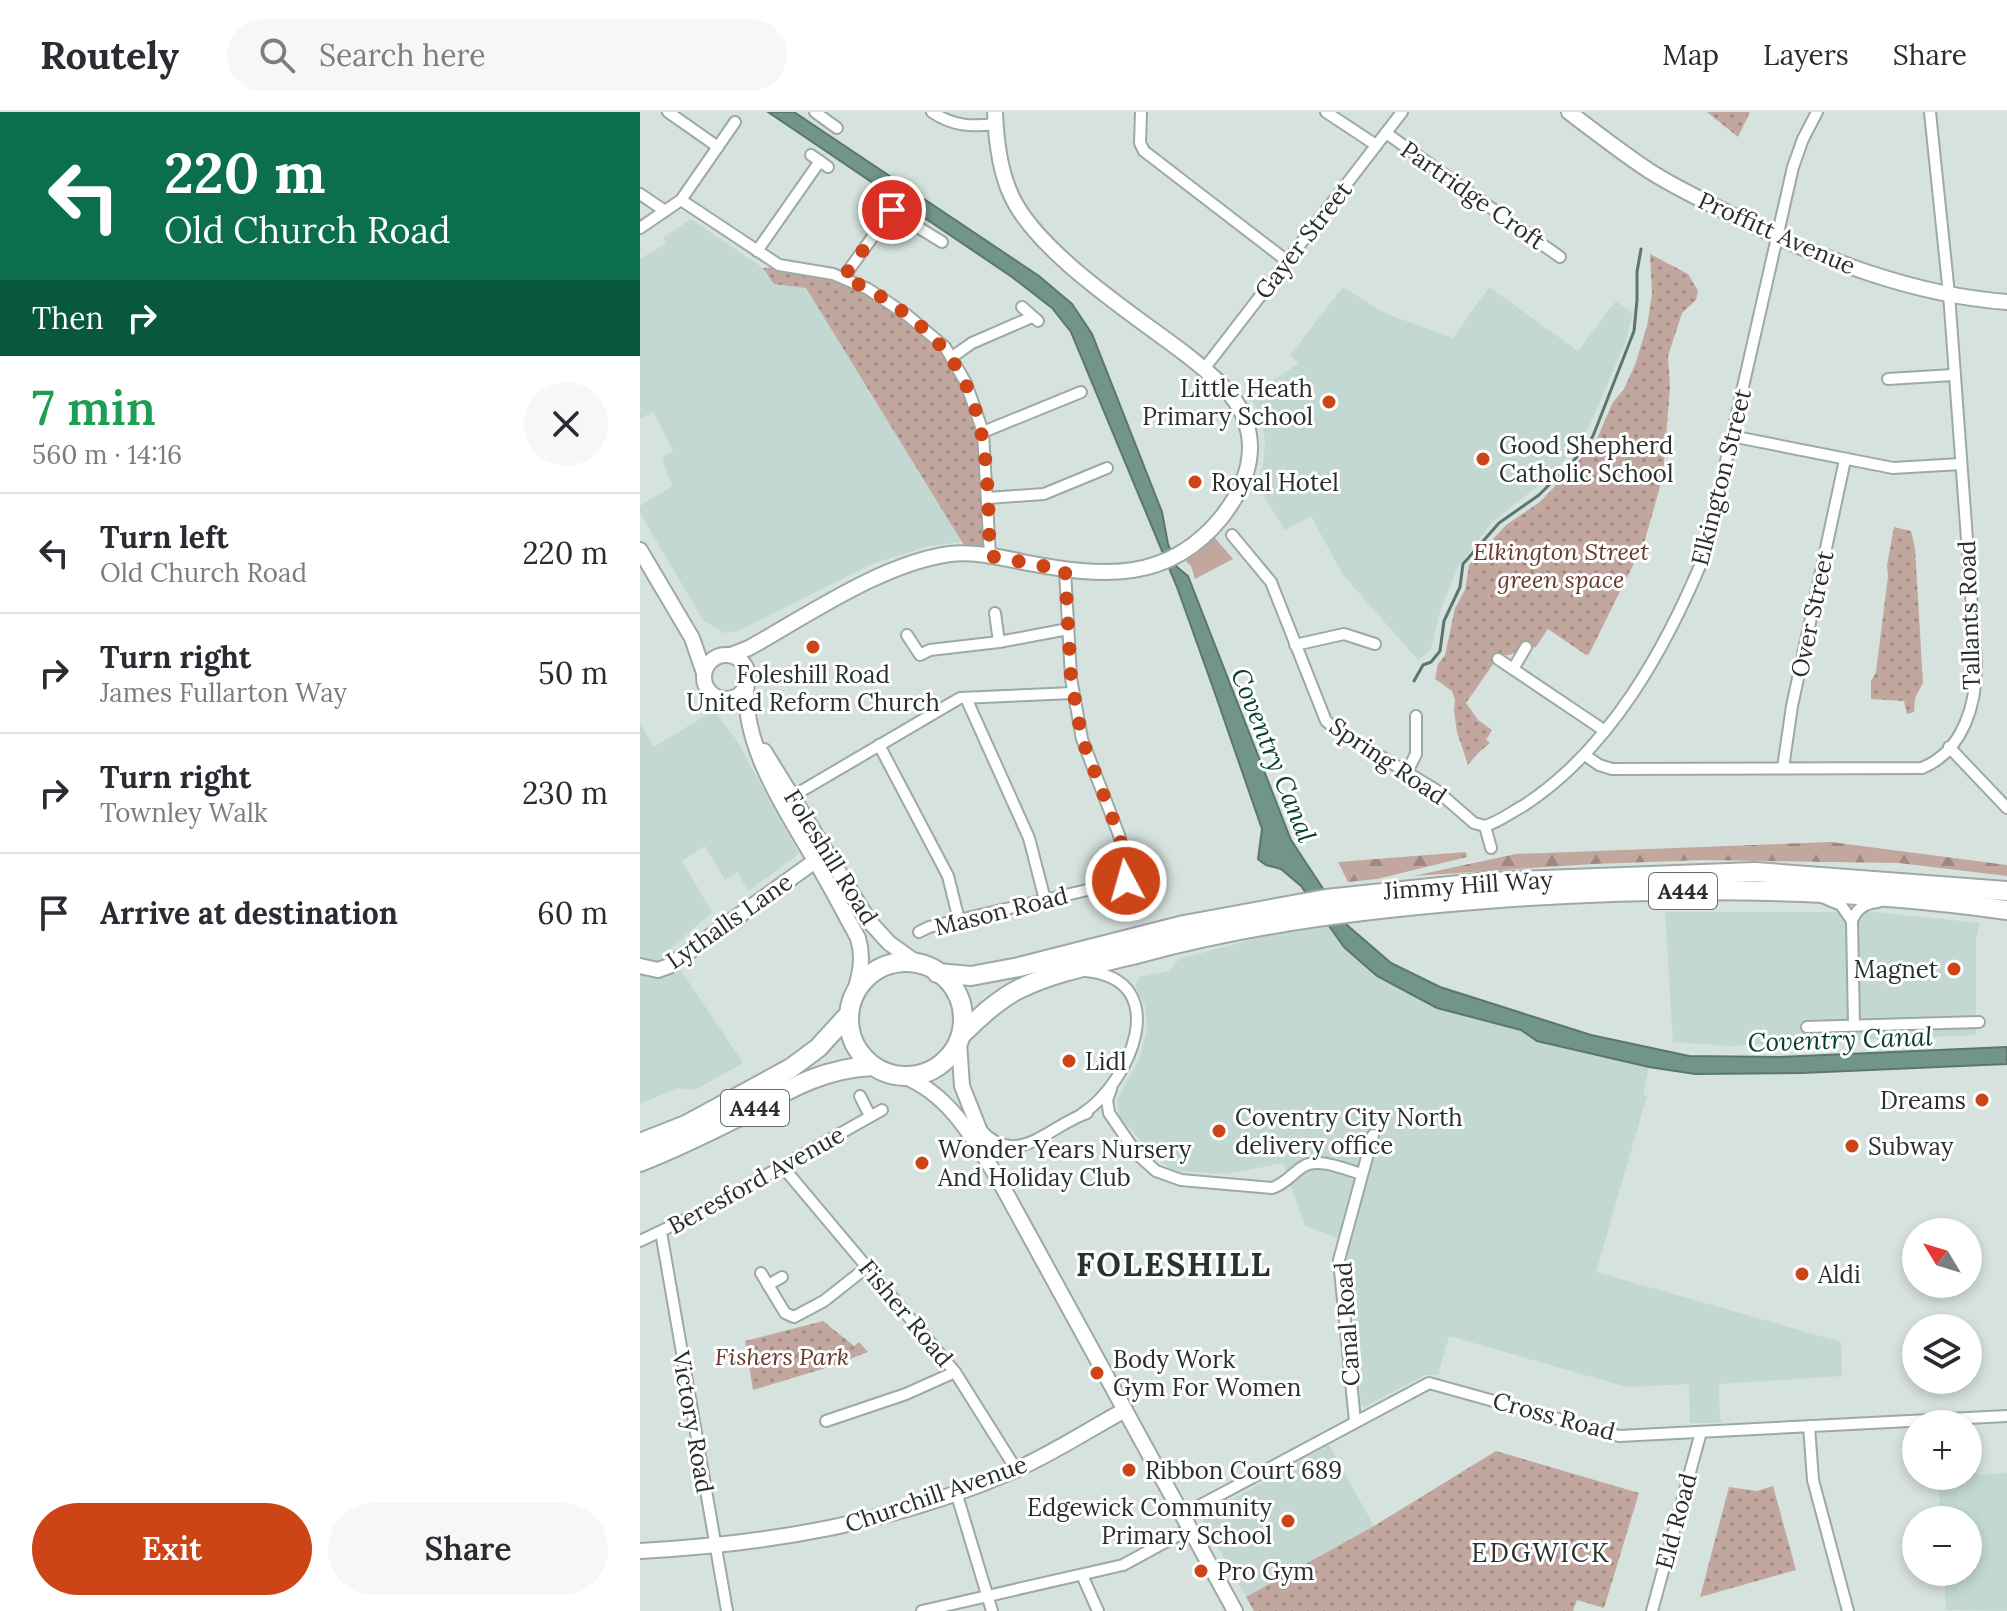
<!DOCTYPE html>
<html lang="en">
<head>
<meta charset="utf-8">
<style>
  body { margin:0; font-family:Lora,serif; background:#f7f7f7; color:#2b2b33; height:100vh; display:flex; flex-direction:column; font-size:30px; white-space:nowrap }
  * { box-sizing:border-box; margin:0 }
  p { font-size:26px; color:#7c7c81 }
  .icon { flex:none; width:44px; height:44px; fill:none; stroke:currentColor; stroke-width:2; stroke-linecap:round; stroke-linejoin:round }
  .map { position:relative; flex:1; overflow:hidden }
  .details { display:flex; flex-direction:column; background:#fff; width:640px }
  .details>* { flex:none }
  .hud { background:#0b6e4f; color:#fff; overflow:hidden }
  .needle { width:52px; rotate:308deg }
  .buttons { position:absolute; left:1262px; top:1106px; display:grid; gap:16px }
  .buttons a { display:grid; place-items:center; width:80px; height:80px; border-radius:50%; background:#fff; box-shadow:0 4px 12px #0003; font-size:40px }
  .pin { position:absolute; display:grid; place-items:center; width:68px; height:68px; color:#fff; margin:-34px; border:4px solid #fff; border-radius:50%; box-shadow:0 2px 8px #0007 }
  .me { position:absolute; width:88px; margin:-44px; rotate:354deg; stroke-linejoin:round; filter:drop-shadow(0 0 6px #0008) }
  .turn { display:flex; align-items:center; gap:28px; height:168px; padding:0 32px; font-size:36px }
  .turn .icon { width:104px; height:104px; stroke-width:2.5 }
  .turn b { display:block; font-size:56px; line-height:68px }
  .then { display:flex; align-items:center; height:76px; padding:0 32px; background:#0003; gap:16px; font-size:30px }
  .round { display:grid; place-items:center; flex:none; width:84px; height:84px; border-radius:42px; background:#f7f7f7 }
  .summary { display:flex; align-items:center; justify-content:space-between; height:136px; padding:0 32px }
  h1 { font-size:48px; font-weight:600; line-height:60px; color:#1e9e55 }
  .action { display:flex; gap:16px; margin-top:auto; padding:16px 32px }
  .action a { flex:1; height:92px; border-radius:48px; background:#cd4516; color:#fff; font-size:32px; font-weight:600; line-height:92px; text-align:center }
  .action a+a { background:#f7f7f7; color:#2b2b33 }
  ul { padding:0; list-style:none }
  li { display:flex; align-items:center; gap:24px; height:120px; padding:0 32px; border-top:2px solid #e1e1e2 }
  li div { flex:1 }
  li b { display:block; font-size:30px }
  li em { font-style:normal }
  header { display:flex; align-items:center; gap:48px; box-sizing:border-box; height:112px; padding:0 40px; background:#fff; border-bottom:2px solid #e1e1e2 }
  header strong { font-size:38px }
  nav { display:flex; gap:44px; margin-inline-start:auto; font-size:28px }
  .search { width:560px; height:72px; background:#f7f7f7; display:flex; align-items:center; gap:20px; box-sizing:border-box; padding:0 28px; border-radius:44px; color:#7c7c81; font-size:30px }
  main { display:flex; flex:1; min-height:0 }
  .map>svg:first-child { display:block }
</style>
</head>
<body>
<header>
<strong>Routely</strong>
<div class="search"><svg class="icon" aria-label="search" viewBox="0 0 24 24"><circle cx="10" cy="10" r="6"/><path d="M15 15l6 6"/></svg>Search here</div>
<nav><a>Map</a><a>Layers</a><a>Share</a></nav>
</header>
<main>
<section class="details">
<div class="hud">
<div class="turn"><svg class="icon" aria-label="left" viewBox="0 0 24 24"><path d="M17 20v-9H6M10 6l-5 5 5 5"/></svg><div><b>220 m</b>Old Church Road</div></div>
<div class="then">Then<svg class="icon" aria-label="right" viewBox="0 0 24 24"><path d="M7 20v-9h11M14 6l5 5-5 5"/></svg></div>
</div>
<div class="summary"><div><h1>7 min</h1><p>560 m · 14:16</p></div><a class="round"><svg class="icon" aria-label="close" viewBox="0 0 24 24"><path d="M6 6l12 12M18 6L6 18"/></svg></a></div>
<ul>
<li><svg class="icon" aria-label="left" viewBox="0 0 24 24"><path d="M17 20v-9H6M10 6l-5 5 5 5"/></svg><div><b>Turn left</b><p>Old Church Road</p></div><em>220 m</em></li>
<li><svg class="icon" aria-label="right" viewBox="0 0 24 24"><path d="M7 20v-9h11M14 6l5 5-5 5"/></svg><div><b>Turn right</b><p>James Fullarton Way</p></div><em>50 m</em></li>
<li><svg class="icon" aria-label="right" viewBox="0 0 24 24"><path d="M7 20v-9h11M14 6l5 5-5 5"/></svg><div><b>Turn right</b><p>Townley Walk</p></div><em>230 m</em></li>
<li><svg class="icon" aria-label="arrive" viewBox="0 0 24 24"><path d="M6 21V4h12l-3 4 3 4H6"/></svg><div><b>Arrive at destination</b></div><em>60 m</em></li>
</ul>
<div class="action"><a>Exit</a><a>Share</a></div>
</section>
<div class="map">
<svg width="1367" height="1499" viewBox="0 0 1367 1499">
  <defs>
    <pattern id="forest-firs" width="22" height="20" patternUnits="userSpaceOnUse" patternTransform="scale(2)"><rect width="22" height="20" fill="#c2a79f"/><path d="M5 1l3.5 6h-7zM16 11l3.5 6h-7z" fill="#9e8882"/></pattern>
    <pattern id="park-dots" width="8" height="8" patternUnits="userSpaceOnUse" patternTransform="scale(2)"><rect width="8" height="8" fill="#c2a79f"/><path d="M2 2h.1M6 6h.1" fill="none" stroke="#9e8882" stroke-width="1.8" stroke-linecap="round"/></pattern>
  </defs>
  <rect width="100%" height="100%" fill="#d6e2de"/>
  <g fill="#c3d8d2">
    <polygon points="51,107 123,156 134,172 166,175 322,430 290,434 234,451 98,519 84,521 63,508 0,401 0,394 32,374 22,346 33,339 13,299 0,307 0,147 26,131 23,126"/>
    <polygon points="703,175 744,201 813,226 849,175 938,239 976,189 993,202 985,231 942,331 898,374 852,410 818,455 800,499 791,537 778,548 703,463 671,404 645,418 615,370 623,355 625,329 621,305 610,284 659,251 650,243"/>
    <polygon points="74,598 96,627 158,740 157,744 108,779 97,760 85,768 65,734 42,749 72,800 28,839 103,951 55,978 37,976 0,992 0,612 14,635"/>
    <polygon points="1025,800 1234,800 1340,811 1336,827 1336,923 1089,934 1033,930"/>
    <polygon points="691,814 696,823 737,864 797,896 881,918 897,929 1009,955 1003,983 1007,984 956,1160 1201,1230 1202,1264 1079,1272 1080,1306 1082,1311 1050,1311 1049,1272 987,1275 809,1224 798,1263 785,1263 724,1295 721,1292 708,1151 703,1128 665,1114 643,1051 588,1062 534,1059 512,1042 479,1004 477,988 499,948 507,918 505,893 495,874 500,865 529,859 539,847 629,823"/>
    <polygon points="1328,1315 1334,1315 1337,1363 1367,1361 1367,1499 1306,1498 1304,1460 1328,1460 1328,1408 1301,1408 1298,1364 1328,1364"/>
    <polygon points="689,1333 734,1414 606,1485 561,1405"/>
  </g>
  <polygon fill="#c2a79f" points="575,426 593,447 555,467 551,454 546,449"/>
  <g fill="url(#forest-firs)">
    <polygon points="1191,730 1367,753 1367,764 1259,751 1064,748 953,752 773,764 876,742"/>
    <polygon points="826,740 827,745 737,767 708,770 698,750"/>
  </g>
  <g fill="url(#park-dots)">
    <polygon points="1067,0 1110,0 1098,25"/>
    <path d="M1010,142L1048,162L1058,179L1056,188L1042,201L1028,244L1030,275L1023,363L1016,389L1004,431L949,542L946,543L908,517L895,536L884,530C878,539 872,546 860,542L826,591L838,608L852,618L846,628L850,631L837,642L828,653L817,620L814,599L815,588L812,579L795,567L798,552L805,543L815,496L825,478L829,453L866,413L900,390L938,350L956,329L973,290L984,277L995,253L1007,214L1012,182Z"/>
    <polygon points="138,155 195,165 246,190 303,237 324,273 340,321 348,441 327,437 322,430 166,176 134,172 123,156"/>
    <polygon points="1254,415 1271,419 1275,436 1283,571 1275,586 1274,600 1267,602 1264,589 1231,587 1231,569 1236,560 1248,464 1247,453"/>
    <polygon points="183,1209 214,1234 219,1230 228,1240 189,1255 113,1278 105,1229"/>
    <polygon points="856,1339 999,1381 964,1496 937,1488 933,1499 614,1499 606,1485 734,1414"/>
    <polygon points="1133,1374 1156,1458 1060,1485 1089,1375 1117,1379"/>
  </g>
  <polygon fill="#71958a" stroke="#5c766e" stroke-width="2" points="128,0 154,0 399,164 432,192 452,222 522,400 528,432 537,455 548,464 651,728 707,813 751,851 800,875 951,923 1049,944 1139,945 1367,935 1367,952 1162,961 1055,962 1009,955 897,929 881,918 797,896 737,864 704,835 661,774 641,757 626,753 618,747 622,717 577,587 537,475 431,220 412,196 372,165"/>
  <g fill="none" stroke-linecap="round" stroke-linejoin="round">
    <polyline stroke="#5c766e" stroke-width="3" points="774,569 783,553 791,550 800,539 804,509 820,475 823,452 859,411 899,383 941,341 953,324 994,219 997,188 997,160 1001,137"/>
    <defs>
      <g id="street">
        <polyline points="28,0 78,35"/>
        <polyline points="175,0 197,16"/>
        <path d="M292,0C313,14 331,15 355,12"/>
        <polyline points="501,0 500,31 504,39 647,149"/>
        <polyline points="686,0 736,33"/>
        <polyline points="746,21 920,145"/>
        <polyline points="171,43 188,55"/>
        <polyline points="0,82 25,99"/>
        <polyline points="229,85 302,130"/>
        <polyline points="41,88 139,153 193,162 228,177 267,203 305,235 326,271 343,320 350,444"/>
        <polyline points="0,116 41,88 95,10"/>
        <polyline points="117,139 180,49"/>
        <polyline points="203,166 252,98"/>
        <polyline points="382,195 398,209"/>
        <polyline points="312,245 332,231 392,205"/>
        <polyline points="564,257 762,0"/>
        <polyline points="1248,267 1313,263"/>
        <polyline points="343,320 441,280"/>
        <polyline points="1091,324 1253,356 1321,352"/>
        <polyline points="348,386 404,382 467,356"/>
        <polyline points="592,423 631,470 686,609 697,618 796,678 834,711 845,714 851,736"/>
        <polyline points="355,501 359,530"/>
        <polyline points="267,523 280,543 290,538 359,530 428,517"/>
        <polyline points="655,533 704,522 735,532"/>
        <polyline points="858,547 965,619"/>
        <polyline points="873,557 886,535"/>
        <polyline points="326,586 389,726 405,788"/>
        <polyline points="239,633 308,764 319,808"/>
        <polyline points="1309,635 1367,696"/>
        <path d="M945,643L959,653L972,657L1282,656C1324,639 1337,590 1336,550L1309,182L1290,0"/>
        <polyline points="1143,656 1152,594 1205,348"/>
        <polyline points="767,660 776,642 776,604"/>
        <polyline points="153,684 320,586 433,581"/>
        <path d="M845,714C859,710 870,701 883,694C971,637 1026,536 1065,442L1153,55L1163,27L1177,0"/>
        <polyline points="1184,786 1201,793 1212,809"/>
        <polyline points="279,820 289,815 486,769 489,764 479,723 442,627 431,566 425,458"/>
        <path d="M1214,913L1212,809C1216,797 1225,791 1238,790"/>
        <polyline points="1167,915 1339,910"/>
        <path d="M471,977L467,988L469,1001L497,1042L516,1059L541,1068L632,1076C646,1072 652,1061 664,1054C679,1045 706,1058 722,1062"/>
        <polyline points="220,984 230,1004"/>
        <path d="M442,1002C490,971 535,868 446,859"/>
        <path d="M341,1018C377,1058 410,1013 447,1001"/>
        <polyline points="142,1054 315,1260 376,1357"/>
        <polyline points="21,1120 87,1499"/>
        <polyline points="0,1129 59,1101 242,998"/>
        <polyline points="121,1161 145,1201 154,1205 184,1189 227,1155"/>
        <polyline points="128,1173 142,1165"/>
        <polyline points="186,1309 266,1282 315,1260"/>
        <polyline points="715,1309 699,1148 733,1023"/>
        <polyline points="1169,1314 1173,1368 1208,1499"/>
        <polyline points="316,1380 352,1499"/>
        <polyline points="544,1402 789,1271 979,1324 1367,1304"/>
        <polyline points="442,1463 458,1499"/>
        <polyline points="282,1499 483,1453 551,1416"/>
        <polyline points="1012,1499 1061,1320"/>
      </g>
      <g id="secondary">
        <path d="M929,0C955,20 981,40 1008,58C1037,77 1069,91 1100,107C1184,148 1273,183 1367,190"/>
        <polyline points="0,438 52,526 64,561"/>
        <circle cx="86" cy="565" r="22"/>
        <path d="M91,543L109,536C168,503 243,451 310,442C335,439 363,446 388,451C462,465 528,471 581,406C600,382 614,354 609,323C604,287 574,265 548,244C496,204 397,141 371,83C359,57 356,27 355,0"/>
        <path d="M107,568C100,630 143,694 173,745C189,771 203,799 218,826C224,846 220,863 214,882"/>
        <polyline points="124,639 229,809 249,831 277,851"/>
        <polyline points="0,854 18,858 29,854 175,749"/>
        <polyline points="319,931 322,974 347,1037"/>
        <path d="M263,964C311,983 334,1028 360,1070L595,1499"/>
        <path d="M0,1439C128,1432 254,1411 373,1359C412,1342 448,1318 485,1298"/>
      </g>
      <g id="highway">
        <circle cx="266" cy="907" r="57"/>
        <polyline points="297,861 331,864 379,855 544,813 686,787 848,770 1115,760 1367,779"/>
        <path d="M322,922C339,906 357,888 379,877C416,859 460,851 500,841C618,809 738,795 859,786C1028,774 1200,774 1367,798"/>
        <polyline points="0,1031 46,1013 151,956 178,936 209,902"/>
        <path d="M0,1050C33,1037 64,1022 96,1006C142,981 180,956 233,954"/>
      </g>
    </defs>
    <use href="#street" stroke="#9da9a5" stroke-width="14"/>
    <use href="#secondary" stroke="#9da9a5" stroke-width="18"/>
    <use href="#highway" stroke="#9da9a5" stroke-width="22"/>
    <use href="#street" stroke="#fff" stroke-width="10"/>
    <use href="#secondary" stroke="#fff" stroke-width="14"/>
    <use href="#highway" stroke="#fff" stroke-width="18"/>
  </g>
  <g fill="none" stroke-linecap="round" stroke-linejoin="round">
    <path stroke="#cd4516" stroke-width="14" stroke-dasharray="0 25.2" d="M252,98L203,166C228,175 251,190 272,207C353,270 346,351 350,444L425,458L431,566L442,627L479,723L489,764L486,769"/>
  </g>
  <g fill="#cd4516" stroke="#fff" stroke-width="3">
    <circle cx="689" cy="290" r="8"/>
    <circle cx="843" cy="347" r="8"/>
    <circle cx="555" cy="370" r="8"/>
    <circle cx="173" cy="535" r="8"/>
    <circle cx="1314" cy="857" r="8"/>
    <circle cx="429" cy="949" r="8"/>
    <circle cx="1342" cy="988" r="8"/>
    <circle cx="579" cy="1019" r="8"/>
    <circle cx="1212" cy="1034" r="8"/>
    <circle cx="282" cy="1051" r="8"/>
    <circle cx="1162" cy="1162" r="8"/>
    <circle cx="457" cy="1261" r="8"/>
    <circle cx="489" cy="1358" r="8"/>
    <circle cx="648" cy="1409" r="8"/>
    <circle cx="561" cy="1459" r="8"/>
  </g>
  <g text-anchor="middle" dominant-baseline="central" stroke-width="6" stroke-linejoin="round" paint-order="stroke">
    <g fill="#fff" stroke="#6a6d6c" stroke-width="2">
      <rect x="1009" y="761" width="68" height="36" rx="6"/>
      <rect x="81" y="978" width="68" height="36" rx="6"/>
    </g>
    <g font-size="22" font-weight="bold" fill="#2a2f2d">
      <text x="1043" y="779">A444</text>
      <text x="115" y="996">A444</text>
    </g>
    <g font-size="24" fill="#2a2f2d" stroke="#fff">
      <text transform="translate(833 83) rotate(35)">Partridge Croft</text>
      <text transform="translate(1137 121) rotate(24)">Proffitt Avenue</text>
      <text transform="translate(663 128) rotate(-52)">Gayer Street</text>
      <text transform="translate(1081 365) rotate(-76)">Elkington Street</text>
      <text transform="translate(1172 502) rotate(-78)">Over Street</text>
      <text transform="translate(1329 503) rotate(-92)">Tallants Road</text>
      <text transform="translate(748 649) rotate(34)">Spring Road</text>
      <text transform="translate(191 745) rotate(58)">Foleshill Road</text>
      <text transform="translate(828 773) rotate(-4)">Jimmy Hill Way</text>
      <text transform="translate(361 799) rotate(-14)">Mason Road</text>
      <text transform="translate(89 809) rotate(-35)">Lythalls Lane</text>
      <text transform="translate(116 1068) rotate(-29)">Beresford Avenue</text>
      <text transform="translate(266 1201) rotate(50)">Fisher Road</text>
      <text transform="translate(707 1212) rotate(-94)">Canal Road</text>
      <text transform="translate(914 1304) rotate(15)">Cross Road</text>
      <text transform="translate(53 1310) rotate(80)">Victory Road</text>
      <text transform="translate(296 1382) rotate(-19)">Churchill Avenue</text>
      <text transform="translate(1036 1409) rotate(-75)">Eld Road</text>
    </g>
    <g font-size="24" fill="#2a2f2d" stroke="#fff" text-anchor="start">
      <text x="673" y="276" text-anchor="end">Little Heath<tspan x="673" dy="28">Primary School</tspan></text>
      <text x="859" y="333">Good Shepherd<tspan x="859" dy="28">Catholic School</tspan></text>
      <text x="571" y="370">Royal Hotel</text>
      <text x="173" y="562" text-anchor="middle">Foleshill Road<tspan x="173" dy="28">United Reform Church</tspan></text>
      <text x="1298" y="857" text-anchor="end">Magnet</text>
      <text x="445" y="949">Lidl</text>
      <text x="1326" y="988" text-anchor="end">Dreams</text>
      <text x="595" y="1005">Coventry City North<tspan x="595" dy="28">delivery office</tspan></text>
      <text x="1228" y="1034">Subway</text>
      <text x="298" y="1037">Wonder Years Nursery<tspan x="298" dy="28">And Holiday Club</tspan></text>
      <text x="1178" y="1162">Aldi</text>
      <text x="473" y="1247">Body Work<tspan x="473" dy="28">Gym For Women</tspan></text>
      <text x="505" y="1358">Ribbon Court 689</text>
      <text x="632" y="1395" text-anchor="end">Edgewick Community<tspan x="632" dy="28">Primary School</tspan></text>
      <text x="577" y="1459">Pro Gym</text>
    </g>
    <g font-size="24" font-style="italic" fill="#69392a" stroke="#fff">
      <text x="921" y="439">Elkington Street<tspan x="921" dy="28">green space</tspan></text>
      <text x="142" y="1244">Fishers Park</text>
    </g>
    <g font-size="26" font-style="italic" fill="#063e32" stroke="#fff">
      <text transform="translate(634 643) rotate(68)">Coventry Canal</text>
      <text transform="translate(1200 927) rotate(-2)">Coventry Canal</text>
    </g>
    <g font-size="26" letter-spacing="2" fill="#28322f" stroke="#fff">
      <text x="901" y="1440">EDGWICK</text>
    </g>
    <g font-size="32" font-weight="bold" letter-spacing="2" fill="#28322f" stroke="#fff">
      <text x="534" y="1152">FOLESHILL</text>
    </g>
  </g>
</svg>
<div class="buttons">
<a><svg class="needle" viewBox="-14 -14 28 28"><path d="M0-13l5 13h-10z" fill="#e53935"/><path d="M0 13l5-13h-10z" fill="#7c7c81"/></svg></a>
<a><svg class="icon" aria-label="layers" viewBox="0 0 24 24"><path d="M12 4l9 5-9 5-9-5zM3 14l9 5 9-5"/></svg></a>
<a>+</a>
<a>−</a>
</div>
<div class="pin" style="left:252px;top:98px;background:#d93025"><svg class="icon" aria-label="arrive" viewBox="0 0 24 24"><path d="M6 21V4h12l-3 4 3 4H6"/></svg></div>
<svg class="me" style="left:486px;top:769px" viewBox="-20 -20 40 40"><circle r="17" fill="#cd4516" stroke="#fff" stroke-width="3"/><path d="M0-11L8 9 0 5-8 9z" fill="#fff"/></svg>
</div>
</main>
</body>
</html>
